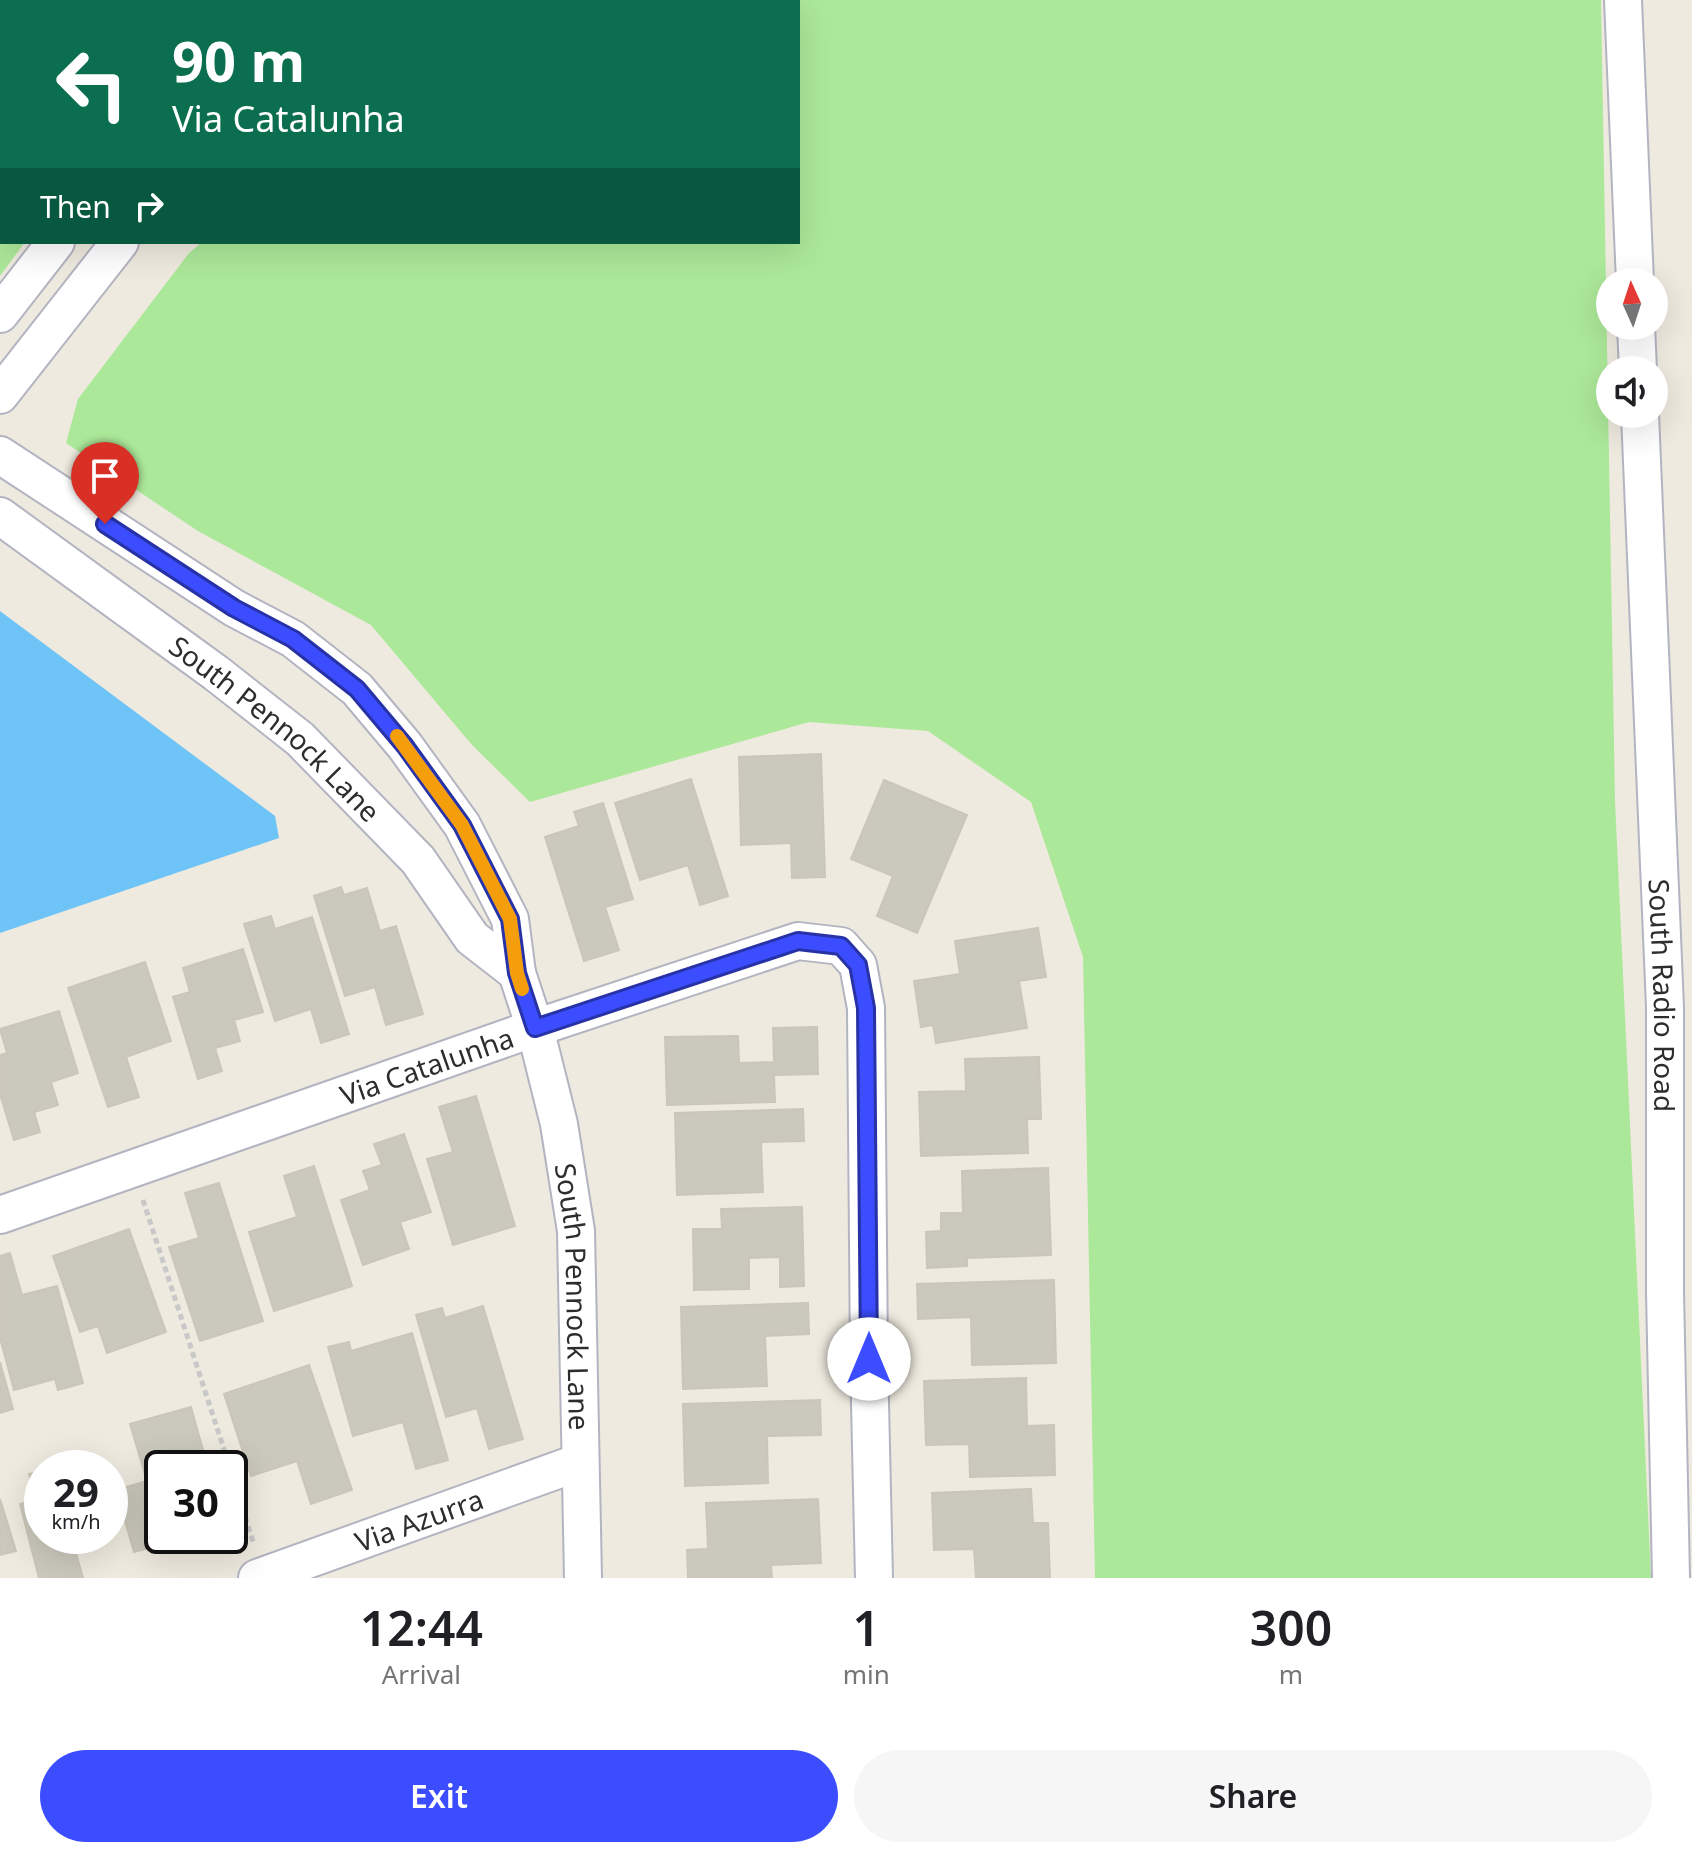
<!DOCTYPE html>
<html lang="en">
<head>
<meta charset="utf-8">
<style>
  body { margin:0; font-family:"Noto Sans",sans-serif; background:#f6f6f6; color:#202124; height:100vh; display:flex; flex-direction:column; font-size:30px; white-space:nowrap }
  * { box-sizing:border-box; margin:0 }
  p { font-size:26px; color:#757577 }
  .icon { flex:none; width:44px; height:44px; fill:none; stroke:currentColor; stroke-width:2; stroke-linecap:round; stroke-linejoin:round }
  .map { position:relative; height:1578px; overflow:hidden }
  .sheet { display:flex; flex-direction:column; background:#fff; flex:1 }
  .sheet>* { flex:none }
  .guide { position:absolute; left:0px; top:0px; width:800px; height:244px; box-shadow:0 8px 32px #0002; background:#0b6e4f; color:#fff; overflow:hidden }
  .needle { width:52px; rotate:357deg }
  .buttons { position:absolute; left:1596px; top:268px; display:grid; gap:16px }
  .buttons a { display:grid; place-items:center; width:72px; height:72px; border-radius:50%; background:#fff; box-shadow:0 8px 32px #0002; font-size:40px }
  .speed { position:absolute; left:24px; top:1450px; display:flex; gap:16px; font-size:40px; font-weight:700; text-align:center }
  .speed>* { display:grid; place-content:center; width:104px; height:104px; border-radius:50%; background:#fff; box-shadow:0 8px 32px #0002; line-height:1 }
  .speed small { font-size:20px; font-weight:400 }
  .speed .limit { border:4px solid #111; border-radius:12px; background:#fff; color:#111 }
  .pin { position:absolute; display:grid; place-items:center; width:68px; height:68px; color:#fff; margin:-82px -34px; border-radius:50% 50% 50% 0; rotate:-45deg; box-shadow:0 0 8px #0007 }
  .pin .icon { rotate:45deg }
  .me { position:absolute; width:88px; margin:-44px; rotate:0deg; stroke-linejoin:round; filter:drop-shadow(0 0 6px #0008) }
  .turn { display:flex; align-items:center; gap:28px; height:168px; padding:0 40px; font-size:36px }
  .turn .icon { width:104px; height:104px; stroke-width:2.5 }
  .turn b { display:block; font-size:56px; line-height:68px }
  .then { display:flex; align-items:center; height:76px; padding:0 40px; background:#0003; gap:16px; font-size:30px }
  .eta { display:flex; justify-content:space-evenly; align-items:center; height:136px; text-align:center }
  .eta b { font-size:48px; font-weight:600; line-height:56px }
  .primary-button { display:flex; gap:16px; margin-top:auto; padding:16px 40px }
  .primary-button a { flex:1; height:92px; border-radius:48px; background:#3c4dff; color:#fff; font-size:32px; font-weight:600; line-height:92px; text-align:center }
  .primary-button a+a { background:#f6f6f6; color:#202124 }
  .map>svg:first-child { display:block }
</style>
</head>
<body>
<div class="map">
<svg width="1692" height="1578" viewBox="0 0 1692 1578">
  <rect width="100%" height="100%" fill="#efeadf"/>
  <g fill="#ace899">
    <polygon points="0,0 267,0 2,2 2,242 25,242 0,276"/>
    <polygon points="549,0 1601,0 1615,801 1651,1578 1095,1578 1083,957 1031,802 928,731 809,722 530,802 472,745 371,625 198,531 66,443 78,399 189,253 202,242 798,242 798,2 545,2"/>
  </g>
  <polygon fill="#6ec4f6" points="0,611 275,816 279,838 0,933"/>
  <g fill="#cbc8bd" stroke="#cbc6b8" stroke-width="2">
    <polygon points="821,754 825,877 792,878 791,843 741,845 739,757"/>
    <polygon points="691,779 728,896 700,905 688,865 640,880 615,803"/>
    <polygon points="884,780 967,815 917,933 877,916 893,876 851,859"/>
    <polygon points="603,803 633,899 605,907 619,950 584,961 545,837 579,826 574,812"/>
    <polygon points="341,887 344,895 367,888 380,931 396,926 423,1014 386,1025 375,987 345,996 314,896"/>
    <polygon points="271,916 275,929 312,917 349,1034 321,1043 311,1009 275,1021 244,924"/>
    <polygon points="1038,928 1046,977 1019,981 1027,1028 936,1043 933,1025 921,1027 914,981 960,974 955,941"/>
    <polygon points="243,949 263,1012 234,1020 240,1041 215,1048 222,1071 198,1079 173,997 190,992 183,968"/>
    <polygon points="145,962 171,1041 126,1057 139,1097 108,1107 68,988"/>
    <polygon points="59,1011 78,1073 51,1082 58,1105 34,1112 40,1132 14,1140 0,1094 0,1055 7,1053 0,1029"/>
    <polygon points="817,1027 818,1074 774,1075 775,1102 667,1105 665,1037 738,1036 739,1063 774,1062 773,1028"/>
    <polygon points="1039,1057 1041,1119 1027,1119 1028,1153 921,1156 919,1092 966,1091 965,1059"/>
    <polygon points="476,1096 515,1226 453,1245 427,1159 453,1152 439,1107"/>
    <polygon points="803,1109 804,1141 761,1142 763,1192 677,1195 675,1113"/>
    <polygon points="404,1134 431,1212 400,1222 409,1249 363,1265 341,1200 370,1190 363,1171 382,1165 374,1144"/>
    <polygon points="314,1166 352,1286 274,1311 249,1232 297,1217 284,1176"/>
    <polygon points="1048,1168 1051,1255 967,1258 967,1266 927,1268 926,1232 941,1231 941,1213 963,1213 962,1171"/>
    <polygon points="219,1183 263,1321 200,1341 169,1247 199,1238 185,1193"/>
    <polygon points="802,1207 804,1286 780,1287 780,1257 749,1258 749,1289 694,1290 693,1229 722,1229 721,1209"/>
    <polygon points="129,1229 166,1332 107,1353 98,1326 80,1332 53,1256"/>
    <polygon points="10,1253 22,1295 57,1286 83,1383 58,1390 55,1379 14,1390 0,1338 0,1256"/>
    <polygon points="1054,1280 1056,1363 972,1365 971,1317 918,1319 917,1284"/>
    <polygon points="808,1303 809,1334 765,1336 767,1386 683,1389 681,1307"/>
    <polygon points="483,1306 523,1439 489,1449 477,1408 446,1417 416,1315 442,1308 445,1318"/>
    <polygon points="412,1333 448,1460 416,1469 403,1422 353,1436 328,1347 349,1342 351,1351"/>
    <polygon points="0,1362 13,1409 0,1413"/>
    <polygon points="309,1365 352,1490 311,1504 297,1461 251,1476 224,1394"/>
    <polygon points="1026,1378 1027,1426 1054,1425 1055,1475 970,1477 969,1444 926,1445 924,1381"/>
    <polygon points="820,1400 821,1435 767,1436 768,1483 685,1486 683,1404"/>
    <polygon points="191,1407 208,1468 162,1468 162,1536 189,1537 134,1552 116,1490 147,1481 130,1424"/>
    <polygon points="90,1458 93,1468 53,1468"/>
    <polygon points="42,1471 42,1536 82,1536 86,1551 76,1553 83,1578 39,1578 20,1504 36,1500 29,1474"/>
    <polygon points="1031,1489 1033,1523 1048,1523 1050,1578 976,1578 974,1549 934,1550 932,1493"/>
    <polygon points="0,1499 16,1551 0,1555"/>
    <polygon points="818,1499 821,1563 771,1565 772,1578 688,1578 687,1550 708,1549 706,1503"/>
  </g>
  <g fill="none" stroke-linecap="round" stroke-linejoin="round">
    <defs>
      <g id="minor">
        <polyline points="1623,0 1635,282"/>
        <polyline points="316,2 319,0"/>
        <polyline points="386,2 390,0"/>
        <polyline points="0,314 56,242"/>
        <polyline points="1636,326 1638,370"/>
        <polyline points="0,395 120,242"/>
        <path id="s1" d="M1640,414L1665,1007V1292L1671,1578"/>
        <path id="s2" d="M0,455L234,608L293,639L357,689L405,746L462,825L510,919L517,973L535,1028L559,1124L576,1231L583,1578"/>
        <path id="s3" d="M0,516L216,673L300,739L418,860L472,938L517,973"/>
        <path id="s4" d="M0,1215L535,1028L798,941L841,946L858,965L866,1008L869,1359L874,1578"/>
        <path id="s5" d="M257,1578L580,1462"/>
      </g>
    </defs>
    <use href="#minor" stroke="#b3b4c1" stroke-width="40"/>
    <g stroke="#c8c8c8" stroke-width="5" stroke-dasharray="6 4" stroke-linecap="butt">
      <polyline points="143,1200 230,1468"/>
      <polyline points="230,1469 254,1545"/>
    </g>
    <use href="#minor" stroke="#fff" stroke-width="36"/>
  </g>
  <g fill="none" stroke-linecap="round" stroke-linejoin="round">
    <defs>
      <polyline id="route" points="105,524 234,608 293,639 357,689 405,746 462,825 510,919 517,973 535,1028 798,941 841,946 858,965 866,1008 869,1359"/>
    </defs>
    <use href="#route" stroke="#2732a6" stroke-width="20"/>
    <use href="#route" stroke="#3c4dff" stroke-width="14"/>
    <polyline stroke="#f59e0b" stroke-width="14" points="397,736 462,825 510,919 517,973 522,989"/>
  </g>
  <g text-anchor="middle" dominant-baseline="central" stroke-width="6" stroke-linejoin="round" paint-order="stroke">
    <g font-size="28" fill="#2d2d2d" stroke="#fff">
      <text stroke="none"><textPath href="#s3" startOffset="348">South Pennock Lane</textPath></text>
      <text stroke="none"><textPath href="#s1" startOffset="582">South Radio Road</textPath></text>
      <text stroke="none"><textPath href="#s4" startOffset="452">Via Catalunha</textPath></text>
      <text stroke="none"><textPath href="#s2" startOffset="1090">South Pennock Lane</textPath></text>
      <text stroke="none"><textPath href="#s5" startOffset="172">Via Azurra</textPath></text>
    </g>
  </g>
</svg>
<div class="buttons">
<a><svg class="needle" viewBox="-14 -14 28 28"><path d="M0-13l5 13h-10z" fill="#e53935"/><path d="M0 13l5-13h-10z" fill="#757577"/></svg></a>
<a><svg class="icon" aria-label="sound" viewBox="0 0 24 24"><path d="M4 9h4l5-4v14l-5-4H4zM17 9q2 3 0 6"/></svg></a>
</div>
<div class="speed"><div>29<small>km/h</small></div><div class="limit">30</div></div>
<div class="pin" style="left:105px;top:524px;background:#d93025"><svg class="icon" aria-label="arrive" viewBox="0 0 24 24"><path d="M6 21V4h12l-3 4 3 4H6"/></svg></div>
<svg class="me" style="left:869px;top:1359px" viewBox="-20 -20 40 40"><circle r="19" fill="#fff"/><path d="M0-13L10 11 0 6-10 11z" fill="#3c4dff"/></svg>
<div class="guide">
<div class="turn"><svg class="icon" aria-label="left" viewBox="0 0 24 24"><path d="M17 20v-9H6M10 6l-5 5 5 5"/></svg><div><b>90 m</b>Via Catalunha</div></div>
<div class="then">Then<svg class="icon" aria-label="right" viewBox="0 0 24 24"><path d="M7 20v-9h11M14 6l5 5-5 5"/></svg></div>
</div>
</div>
<section class="sheet">
<div class="eta">
<div><b>12:44</b><p>Arrival</p></div>
<div><b>1</b><p>min</p></div>
<div><b>300</b><p>m</p></div>
</div>
<div class="primary-button"><a>Exit</a><a>Share</a></div>
</section>
</body>
</html>
